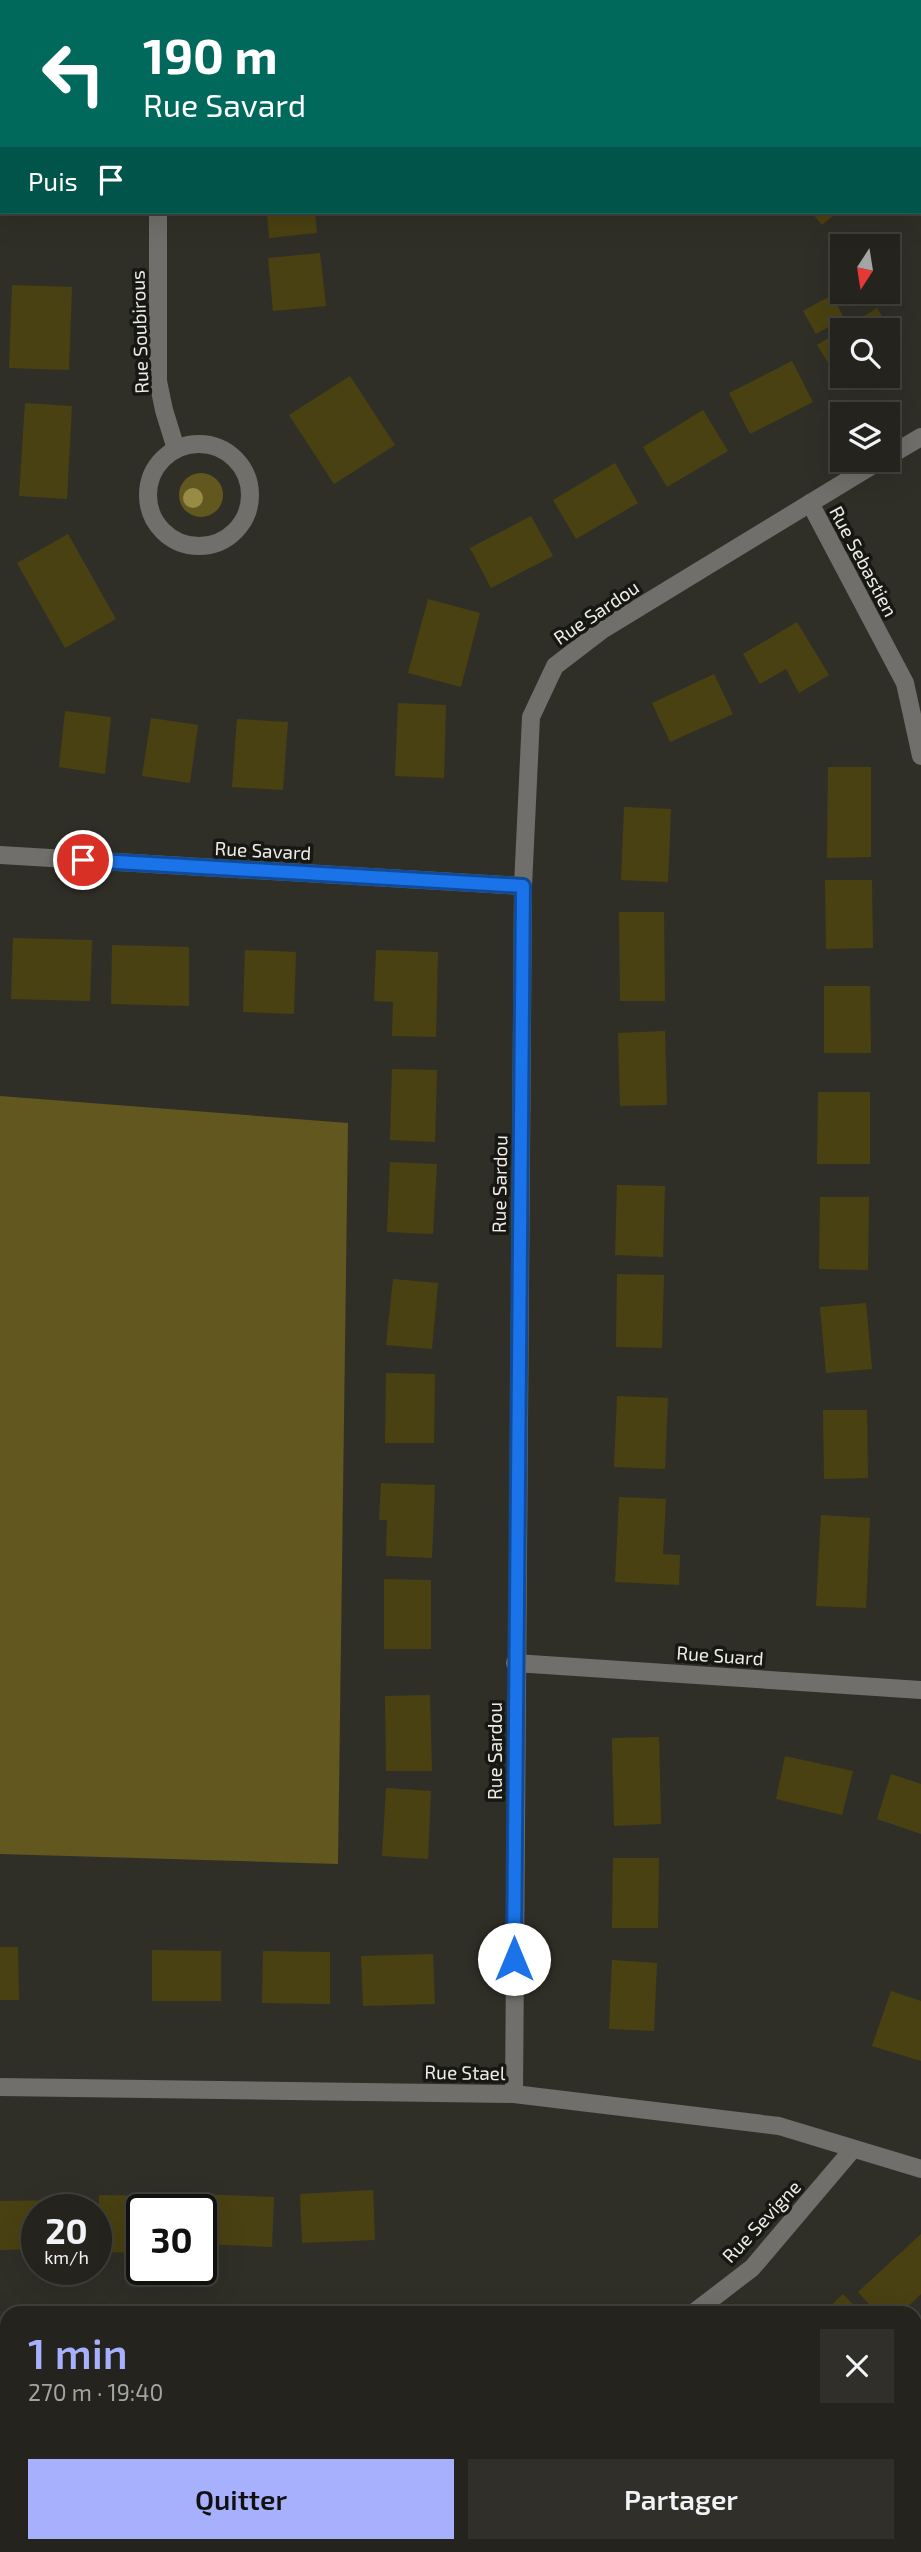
<!DOCTYPE html>
<html lang="fr">
<head>
<meta charset="utf-8">
<style>
  body { margin:0; font-family:"Exo 2",sans-serif; background:#302f2a; color:#f1f3f6; height:100vh; display:flex; flex-direction:column; font-size:26px; white-space:nowrap }
  * { box-sizing:border-box; margin:0 }
  p { font-size:23px; color:#a3a4a4 }
  .icon { flex:none; width:38px; height:38px; fill:none; stroke:currentColor; stroke-width:2; stroke-linecap:round; stroke-linejoin:round }
  .map { position:relative; flex:1; overflow:hidden }
  .panel { position:absolute; left:0px; top:2306px; width:922px; height:247px; display:flex; flex-direction:column; background:#24231d; border-radius:21px 21px 0 0; box-shadow:0 7px 28px #0002,0 0 0 2px #41403b }
  .panel>* { flex:none }
  .hud { position:absolute; left:0px; top:0px; width:922px; height:214px; box-shadow:0 7px 28px #0002,0 0 0 2px #41403b; background:#00695c; color:#fff; overflow:hidden }
  .needle { width:46px; rotate:192deg }
  .buttons { position:absolute; left:830px; top:234px; display:grid; gap:14px }
  .buttons a { display:grid; place-items:center; width:70px; height:70px; border-radius:0px; background:#24231d; box-shadow:0 7px 28px #0002,0 0 0 2px #41403b; font-size:35px }
  .speed { position:absolute; left:21px; top:2194px; display:flex; gap:14px; font-size:35px; font-weight:700; text-align:center }
  .speed>* { display:grid; place-content:center; width:91px; height:91px; border-radius:50%; background:#24231d; box-shadow:0 7px 28px #0002,0 0 0 2px #41403b; line-height:1 }
  .speed small { font-size:18px; font-weight:400 }
  .speed .limit { border:4px solid #111; border-radius:10px; background:#fff; color:#111 }
  .pin { position:absolute; display:grid; place-items:center; width:60px; height:60px; color:#fff; margin:-30px; border:4px solid #fff; border-radius:50%; box-shadow:0 2px 7px #0007 }
  .me { position:absolute; width:77px; margin:-38px; rotate:0deg; stroke-linejoin:round; filter:drop-shadow(0 0 5px #0008) }
  .turn { display:flex; align-items:center; gap:24px; height:147px; padding:0 28px; font-size:32px }
  .turn .icon { width:91px; height:91px; stroke-width:2.5 }
  .turn b { display:block; font-size:49px; line-height:60px }
  .then { display:flex; align-items:center; height:66px; padding:0 28px; background:#0003; gap:14px; font-size:26px }
  .round { display:grid; place-items:center; flex:none; width:74px; height:74px; border-radius:0px; background:#302f2a }
  .summary { display:flex; align-items:center; justify-content:space-between; height:119px; padding:0 28px }
  h1 { font-size:42px; font-weight:600; line-height:52px; color:#a7b0fc }
  .cta { display:flex; gap:14px; margin-top:auto; padding:14px 28px }
  .cta a { flex:1; height:80px; border-radius:0px; background:#a7b0fc; color:#111; font-size:28px; font-weight:600; line-height:80px; text-align:center }
  .cta a+a { background:#302f2a; color:#f1f3f6 }
  .map>svg:first-child { display:block }
</style>
</head>
<body>
<div class="map">
<svg width="921" height="2552" viewBox="0 0 921 2552">
  <rect width="100%" height="100%" fill="#302f27"/>
  <g fill="#62571e">
    <circle cx="201" cy="495" r="22"/>
    <polygon points="0,1096 348,1123 338,1864 0,1854"/>
  </g>
  <g fill="#4a4112">
    <polygon points="267,212 315,212 317,233 269,238"/>
    <polygon points="811,212 838,212 822,225"/>
    <polygon points="320,253 326,306 273,311 268,258"/>
    <polygon points="12,285 72,287 69,370 9,368"/>
    <polygon points="832,295 844,318 816,334 803,311"/>
    <polygon points="877,308 902,349 887,358 887,331 842,331 842,376 857,376 842,385 817,345"/>
    <polygon points="792,361 813,402 750,434 729,393"/>
    <polygon points="350,376 395,445 334,484 289,415"/>
    <polygon points="25,403 72,406 67,499 19,496"/>
    <polygon points="703,410 728,451 667,487 643,447"/>
    <polygon points="615,463 638,503 576,539 553,500"/>
    <polygon points="531,516 553,556 491,588 470,548"/>
    <polygon points="68,534 116,619 65,648 17,563"/>
    <polygon points="428,599 480,613 461,687 408,673"/>
    <polygon points="797,622 829,675 799,693 786,669 760,684 743,654"/>
    <polygon points="714,674 733,714 670,742 652,703"/>
    <polygon points="398,703 446,705 444,778 395,776"/>
    <polygon points="65,711 111,717 105,774 59,767"/>
    <polygon points="151,718 198,725 190,783 142,776"/>
    <polygon points="237,719 288,722 283,790 232,787"/>
    <polygon points="828,767 871,767 871,857 827,858"/>
    <polygon points="624,807 671,809 668,882 621,880"/>
    <polygon points="825,880 872,880 873,948 826,949"/>
    <polygon points="619,912 664,912 665,1001 620,1001"/>
    <polygon points="13,938 92,940 90,1001 11,999"/>
    <polygon points="112,945 189,947 189,1006 111,1004"/>
    <polygon points="245,950 296,952 294,1014 243,1012"/>
    <polygon points="376,950 438,952 436,1037 392,1036 393,1002 374,1001"/>
    <polygon points="824,986 870,986 871,1053 824,1053"/>
    <polygon points="665,1031 667,1105 620,1106 618,1033"/>
    <polygon points="392,1069 437,1070 435,1142 390,1140"/>
    <polygon points="818,1092 870,1092 870,1164 817,1164"/>
    <polygon points="390,1162 437,1164 433,1234 387,1232"/>
    <polygon points="617,1185 665,1186 663,1257 615,1255"/>
    <polygon points="820,1197 869,1197 868,1270 819,1269"/>
    <polygon points="617,1274 664,1275 662,1348 616,1347"/>
    <polygon points="393,1279 438,1283 432,1349 386,1345"/>
    <polygon points="866,1303 872,1369 826,1373 820,1307"/>
    <polygon points="386,1373 435,1374 434,1443 385,1443"/>
    <polygon points="617,1396 668,1398 665,1469 614,1467"/>
    <polygon points="823,1410 867,1410 868,1478 824,1479"/>
    <polygon points="381,1483 435,1485 432,1558 386,1556 387,1520 379,1520"/>
    <polygon points="619,1497 666,1499 663,1554 680,1555 679,1585 615,1582"/>
    <polygon points="821,1515 870,1518 866,1608 816,1606"/>
    <polygon points="384,1579 431,1580 431,1649 384,1649"/>
    <polygon points="430,1695 432,1771 386,1771 385,1696"/>
    <polygon points="659,1737 661,1824 614,1826 612,1738"/>
    <polygon points="785,1756 853,1771 842,1815 776,1799"/>
    <polygon points="891,1774 921,1784 921,1834 877,1819"/>
    <polygon points="386,1788 431,1791 428,1859 382,1856"/>
    <polygon points="613,1858 659,1858 658,1928 612,1928"/>
    <polygon points="0,1947 18,1947 19,2000 0,2000"/>
    <polygon points="152,1950 221,1951 221,2001 152,2001"/>
    <polygon points="263,1951 330,1952 330,2004 262,2003"/>
    <polygon points="433,1954 435,2004 363,2006 361,1956"/>
    <polygon points="612,1960 657,1963 654,2031 609,2029"/>
    <polygon points="891,1991 921,2001 921,2061 872,2046"/>
    <polygon points="373,2190 375,2240 302,2243 300,2194"/>
    <polygon points="201,2194 274,2197 272,2247 201,2244"/>
    <polygon points="99,2195 172,2196 171,2210 142,2210 142,2253 98,2252"/>
    <polygon points="69,2200 69,2210 37,2210 37,2249 0,2250 0,2201"/>
    <polygon points="921,2234 921,2294 900,2314 878,2314 858,2292"/>
    <polygon points="843,2294 862,2314 822,2314"/>
    <polygon points="921,2526 921,2552 900,2552 895,2546 915,2546 915,2530"/>
    <rect x="104" y="2546" width="55" height="6"/>
    <polygon points="543,2546 617,2546 620,2552 545,2552"/>
  </g>
  <g fill="none" stroke-linecap="round" stroke-linejoin="round">
    <g stroke="#706f6b" stroke-width="18">
      <polyline points="159,2 159,0"/>
      <polyline points="158,212 158,381 164,410 176,449"/>
      <circle cx="199" cy="495" r="51"/>
      <polyline points="887,457 921,437"/>
      <polyline points="810,503 905,683 921,756"/>
      <polyline points="0,855 523,886"/>
      <polyline points="515,1663 921,1690"/>
      <polyline points="0,2087 514,2094 779,2126 921,2169"/>
      <polyline points="514,2094 523,886 531,717 555,666 602,630 881,460"/>
      <polyline points="692,2314 752,2268 853,2149"/>
      <polyline points="269,2552 272,2546"/>
    </g>
  </g>
  <circle fill="#988b46" cx="193" cy="498" r="10"/>
  <g fill="none" stroke-linecap="round" stroke-linejoin="round">
    <defs>
      <polyline id="route" points="83,860 523,886 514,1959"/>
    </defs>
    <use href="#route" stroke="#114b97" stroke-width="18"/>
    <use href="#route" stroke="#1a73e8" stroke-width="12"/>
  </g>
  <g text-anchor="middle" dominant-baseline="central" stroke-width="7" stroke-linejoin="round" paint-order="stroke">
    <g font-size="19" fill="#edece7" stroke="#171713">
      <text transform="translate(139 332) rotate(-92)">Rue Soubirous</text>
      <text transform="translate(864 561) rotate(62)">Rue Sebastien</text>
      <text transform="translate(596 612) rotate(-34)">Rue Sardou</text>
      <text transform="translate(263 850) rotate(3)">Rue Savard</text>
      <text transform="translate(499 1184) rotate(-89)">Rue Sardou</text>
      <text transform="translate(720 1655) rotate(4)">Rue Suard</text>
      <text transform="translate(494 1751) rotate(-90)">Rue Sardou</text>
      <text transform="translate(465 2072) rotate(1)">Rue Stael</text>
      <text transform="translate(761 2221) rotate(-47)">Rue Sevigne</text>
    </g>
  </g>
</svg>
<div class="buttons">
<a><svg class="needle" viewBox="-14 -14 28 28"><path d="M0-13l5 13h-10z" fill="#e53935"/><path d="M0 13l5-13h-10z" fill="#a3a4a4"/></svg></a>
<a><svg class="icon" aria-label="search" viewBox="0 0 24 24"><circle cx="10" cy="10" r="6"/><path d="M15 15l6 6"/></svg></a>
<a><svg class="icon" aria-label="layers" viewBox="0 0 24 24"><path d="M12 4l9 5-9 5-9-5zM3 14l9 5 9-5"/></svg></a>
</div>
<div class="speed"><div>20<small>km/h</small></div><div class="limit">30</div></div>
<div class="pin" style="left:83px;top:860px;background:#d93025"><svg class="icon" aria-label="arrive" viewBox="0 0 24 24"><path d="M6 21V4h12l-3 4 3 4H6"/></svg></div>
<svg class="me" style="left:514px;top:1959px" viewBox="-20 -20 40 40"><circle r="19" fill="#fff"/><path d="M0-13L10 11 0 6-10 11z" fill="#1a73e8"/></svg>
<div class="hud">
<div class="turn"><svg class="icon" aria-label="left" viewBox="0 0 24 24"><path d="M17 20v-9H6M10 6l-5 5 5 5"/></svg><div><b>190 m</b>Rue Savard</div></div>
<div class="then">Puis<svg class="icon" aria-label="arrive" viewBox="0 0 24 24"><path d="M6 21V4h12l-3 4 3 4H6"/></svg></div>
</div>
<section class="panel">
<div class="summary"><div><h1>1 min</h1><p>270 m · 19:40</p></div><a class="round"><svg class="icon" aria-label="close" viewBox="0 0 24 24"><path d="M6 6l12 12M18 6L6 18"/></svg></a></div>
<div class="cta"><a>Quitter</a><a>Partager</a></div>
</section>
</div>
</body>
</html>
